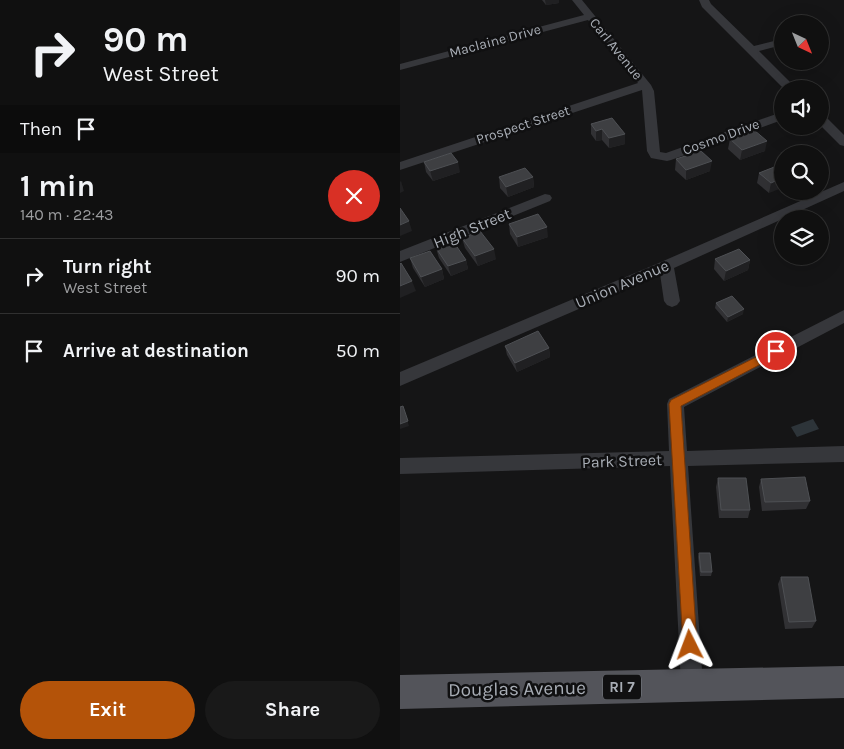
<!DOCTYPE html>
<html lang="en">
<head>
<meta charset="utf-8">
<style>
  body { margin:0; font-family:Karla,sans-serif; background:#191919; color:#f1f3f6; height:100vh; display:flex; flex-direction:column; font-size:19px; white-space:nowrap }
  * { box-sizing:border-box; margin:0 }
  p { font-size:16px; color:#9c9d9f }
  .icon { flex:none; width:28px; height:28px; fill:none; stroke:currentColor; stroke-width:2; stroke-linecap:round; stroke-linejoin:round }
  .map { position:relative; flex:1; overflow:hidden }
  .sheet { display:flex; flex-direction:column; background:#101010; width:400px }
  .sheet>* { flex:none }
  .guide { background:#101010; color:#f1f3f6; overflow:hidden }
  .needle { width:32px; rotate:137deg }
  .tools { position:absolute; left:374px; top:15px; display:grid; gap:10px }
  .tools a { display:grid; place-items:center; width:55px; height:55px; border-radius:50%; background:#101010; box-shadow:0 5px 20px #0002,0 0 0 1px #303030; font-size:25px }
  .pin { position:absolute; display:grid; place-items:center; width:42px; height:42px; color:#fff; margin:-21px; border:2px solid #fff; border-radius:50%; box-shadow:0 1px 5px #0007 }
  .me { position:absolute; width:55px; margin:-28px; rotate:357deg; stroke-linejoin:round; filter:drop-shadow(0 0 4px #0008) }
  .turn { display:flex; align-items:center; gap:18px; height:105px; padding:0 20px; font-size:22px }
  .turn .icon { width:65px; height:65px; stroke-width:2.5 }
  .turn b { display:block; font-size:35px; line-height:42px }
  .then { display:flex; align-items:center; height:48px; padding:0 20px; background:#0003; gap:10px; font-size:19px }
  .round { display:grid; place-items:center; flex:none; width:52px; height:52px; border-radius:26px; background:#191919 }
  .head { display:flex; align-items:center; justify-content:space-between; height:85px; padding:0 20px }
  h1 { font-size:30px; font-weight:700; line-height:38px }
  .action { display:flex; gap:10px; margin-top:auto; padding:10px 20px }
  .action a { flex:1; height:58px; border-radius:30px; background:#b45309; color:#fff; font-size:20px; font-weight:700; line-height:58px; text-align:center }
  .action a+a { background:#191919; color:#f1f3f6 }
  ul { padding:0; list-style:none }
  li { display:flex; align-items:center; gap:15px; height:75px; padding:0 20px; border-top:1px solid #303030 }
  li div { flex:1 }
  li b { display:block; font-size:19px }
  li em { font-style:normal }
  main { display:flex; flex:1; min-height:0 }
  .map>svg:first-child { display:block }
</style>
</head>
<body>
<main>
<section class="sheet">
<div class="guide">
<div class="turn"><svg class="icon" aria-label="right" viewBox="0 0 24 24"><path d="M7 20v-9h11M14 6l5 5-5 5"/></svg><div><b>90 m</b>West Street</div></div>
<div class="then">Then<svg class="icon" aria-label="arrive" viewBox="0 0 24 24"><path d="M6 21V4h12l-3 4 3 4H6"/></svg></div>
</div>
<div class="head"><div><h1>1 min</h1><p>140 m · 22:43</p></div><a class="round" style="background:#d93025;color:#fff"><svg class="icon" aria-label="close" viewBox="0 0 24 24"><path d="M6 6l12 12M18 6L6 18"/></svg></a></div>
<ul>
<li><svg class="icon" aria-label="right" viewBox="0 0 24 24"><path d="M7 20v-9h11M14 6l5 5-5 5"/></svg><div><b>Turn right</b><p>West Street</p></div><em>90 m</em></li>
<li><svg class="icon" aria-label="arrive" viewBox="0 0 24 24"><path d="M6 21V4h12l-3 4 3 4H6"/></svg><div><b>Arrive at destination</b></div><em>50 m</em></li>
</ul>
<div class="action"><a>Exit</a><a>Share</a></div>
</section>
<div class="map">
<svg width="444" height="749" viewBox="0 0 444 749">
  <rect width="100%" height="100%" fill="#151516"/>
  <polygon fill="#2d3439" points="413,419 419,429 397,437 391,427"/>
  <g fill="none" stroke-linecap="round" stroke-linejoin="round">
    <g fill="#36373b" fill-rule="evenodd">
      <polygon points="172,0 182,0 251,85 254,91 260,152 266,153 382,112 382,120 271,160 267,161 251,158 247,151 242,90 0,170 0,162 238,83 188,20 0,70 0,64 184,15"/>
      <polygon points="299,0 309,0 311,4 354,46 382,39 382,45 359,51 397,89 384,89 302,7"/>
      <polygon points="420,114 424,115 444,135 444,146 440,145 420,125"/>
      <polygon points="444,182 444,191 274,268 280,301 277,305 272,307 267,305 264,301 260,274 0,386 0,372 261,262"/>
      <polygon points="145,194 150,195 152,198 150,201 0,262 0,251"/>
      <polygon points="444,310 444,323 284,407 287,451 444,446 444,462 288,466 303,685 300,693 292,696 284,693 281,685 270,466 0,474 0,458 269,451 267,404 269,399"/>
    </g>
    <polygon fill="#53545a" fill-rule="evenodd" points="444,666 444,698 0,709 0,675"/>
  </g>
  <g fill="#313134">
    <polygon points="142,0 159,0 159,3 146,5"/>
    <polygon points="212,118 225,144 209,148 202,140 196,141 191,134 191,124"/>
    <polygon points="330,139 365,151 340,160 328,149"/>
    <polygon points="276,159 310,171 286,180 275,170"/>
    <polygon points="24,162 60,172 33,181 26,172"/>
    <polygon points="382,164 369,193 357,183 359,173"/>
    <polygon points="99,177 133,177 134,187 108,197 100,188"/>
    <polygon points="109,224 148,237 118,247 110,234"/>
    <polygon points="62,238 96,259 78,266 65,248"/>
    <polygon points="36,248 66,260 68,269 51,276 39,258"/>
    <polygon points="10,258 42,269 44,279 25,287 13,268"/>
    <polygon points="315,259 350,260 348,270 324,281 314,269"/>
    <polygon points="316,303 343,314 327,322 315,308"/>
    <polygon points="105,346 149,348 150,357 117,372 107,355"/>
    <polygon points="318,478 350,510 348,518 319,518 316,487"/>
    <polygon points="361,479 410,501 406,509 362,511 359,487"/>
    <polygon points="299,553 312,572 311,576 300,576 298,557"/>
    <polygon points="381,577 416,621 412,628 385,629 378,584"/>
  </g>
  <g fill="#202022">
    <polygon points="145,0 159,0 159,3 146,5"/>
    <polygon points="202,129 202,140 196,141 196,131"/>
    <polygon points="225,134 225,144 209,148 209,138"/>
    <polygon points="367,141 365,151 340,160 342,150"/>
    <polygon points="312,161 310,171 286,180 286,170"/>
    <polygon points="58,162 60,172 33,181 30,171"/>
    <polygon points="133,177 134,187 108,197 106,187"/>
    <polygon points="382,178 382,188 369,193 371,183"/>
    <polygon points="1,181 4,191 0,193 0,182"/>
    <polygon points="9,221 12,231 0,236 0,225"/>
    <polygon points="147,227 148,237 118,247 117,237"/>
    <polygon points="94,249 96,259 78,266 75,256"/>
    <polygon points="66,260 68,269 51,276 48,266"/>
    <polygon points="350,260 348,270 324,281 326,271"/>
    <polygon points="42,269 44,279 25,287 21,277"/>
    <polygon points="12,281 16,291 0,298 0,286"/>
    <polygon points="344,309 343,314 327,322 328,317"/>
    <polygon points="149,348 150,357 117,372 115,363"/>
    <polygon points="3,406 9,426 0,429 0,424"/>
  </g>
  <g fill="#3e3f42" stroke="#4e5054">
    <polygon points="212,118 225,134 209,138 202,129 196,131 191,124"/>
    <polygon points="354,130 367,141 342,150 330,139"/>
    <polygon points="301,151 312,161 286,170 276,159"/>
    <polygon points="51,153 58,162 30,171 24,162"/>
    <polygon points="382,164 382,178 371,183 359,173"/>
    <polygon points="125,168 133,177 106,187 99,177"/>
    <polygon points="0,208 9,221 0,225"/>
    <polygon points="138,214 147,227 117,237 109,224"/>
    <polygon points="80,231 94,249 75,256 62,238"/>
    <polygon points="53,241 66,260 48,266 36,248"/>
    <polygon points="339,249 350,260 326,271 315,259"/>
    <polygon points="30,251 42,269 21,277 10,258"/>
    <polygon points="1,263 12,281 0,286 0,264"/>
    <polygon points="332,296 344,309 328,317 316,303"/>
    <polygon points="138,331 149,348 115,363 105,346"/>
    <polygon points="3,406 8,421 0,424 0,407"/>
    <polygon points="405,477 410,501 365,502 361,479"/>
    <polygon points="318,478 346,478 350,510 321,510"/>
    <polygon points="299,553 310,553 312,572 301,572"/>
    <polygon points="381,577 408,577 416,621 389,622"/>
  </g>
  <polygon fill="#b45309" stroke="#753606" points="376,347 380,348 382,351 380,354 281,406 297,645 295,650 290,653 285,650 283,645 269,404 271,400"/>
  <g text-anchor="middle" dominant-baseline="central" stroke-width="5" stroke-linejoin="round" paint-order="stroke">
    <g font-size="14" fill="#a8adb5" stroke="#101011">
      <text transform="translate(95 41) rotate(-15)">Maclaine Drive</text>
      <text transform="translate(216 49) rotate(51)">Carl Avenue</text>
      <text transform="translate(123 125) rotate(-18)">Prospect Street</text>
      <text transform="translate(321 137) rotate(-20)">Cosmo Drive</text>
    </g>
    <rect fill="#101011" stroke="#7a7e84" stroke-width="1" x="203" y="674.5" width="38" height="25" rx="4"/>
    <g font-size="15" font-weight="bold" fill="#a8adb5">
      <text x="222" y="687">RI 7</text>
    </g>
    <g font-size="16" fill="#a8adb5" stroke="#101011">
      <text transform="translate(72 228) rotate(-22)">High Street</text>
      <text transform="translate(222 284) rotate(-23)">Union Avenue</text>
      <text transform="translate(222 461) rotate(-2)">Park Street</text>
    </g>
    <g font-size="19" fill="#a8adb5" stroke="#101011">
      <text transform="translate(117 689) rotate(-1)">Douglas Avenue</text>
    </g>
  </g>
</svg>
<div class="tools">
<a><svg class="needle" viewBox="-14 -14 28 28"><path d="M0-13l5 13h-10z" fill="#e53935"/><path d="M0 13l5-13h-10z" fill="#9c9d9f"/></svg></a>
<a><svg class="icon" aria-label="sound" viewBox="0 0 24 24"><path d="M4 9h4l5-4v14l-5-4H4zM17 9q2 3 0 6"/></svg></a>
<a><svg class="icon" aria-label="search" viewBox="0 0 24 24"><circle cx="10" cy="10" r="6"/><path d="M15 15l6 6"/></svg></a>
<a><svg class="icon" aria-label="layers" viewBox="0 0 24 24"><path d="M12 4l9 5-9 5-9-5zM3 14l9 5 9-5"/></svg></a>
</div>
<div class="pin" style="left:376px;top:351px;background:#d93025"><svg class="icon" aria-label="arrive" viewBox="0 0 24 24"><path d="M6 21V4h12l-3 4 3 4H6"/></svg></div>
<svg class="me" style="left:290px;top:645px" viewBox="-20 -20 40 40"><path d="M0-17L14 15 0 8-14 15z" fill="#b45309" stroke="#fff" stroke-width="4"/></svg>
</div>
</main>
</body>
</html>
